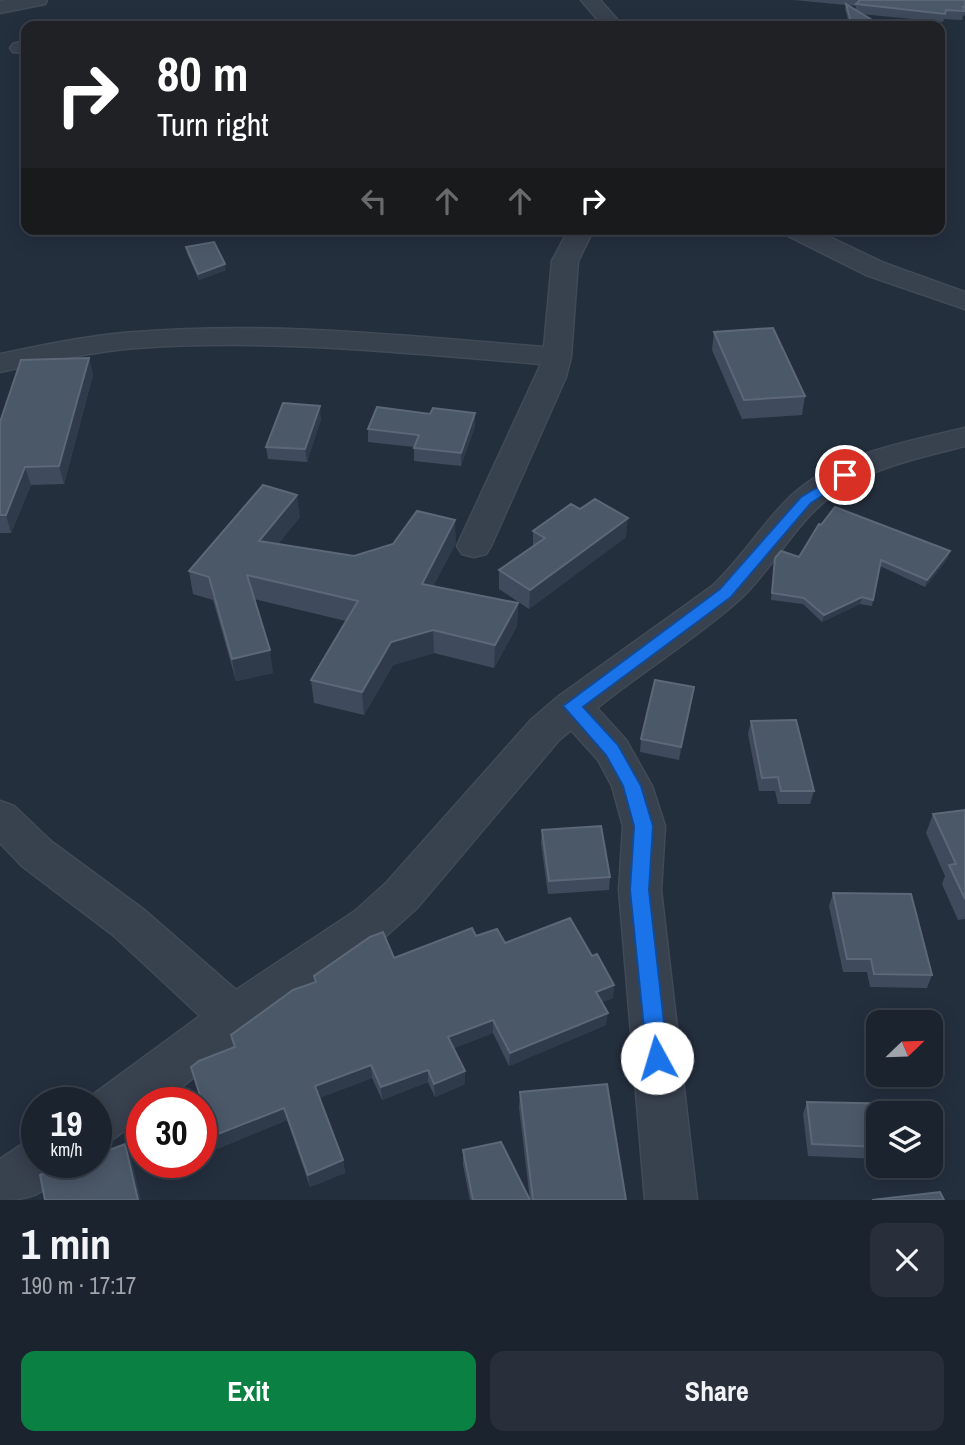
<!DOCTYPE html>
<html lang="en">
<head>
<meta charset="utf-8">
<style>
  body { margin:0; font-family:"Archivo Narrow",sans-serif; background:#282f3a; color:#f1f3f6; height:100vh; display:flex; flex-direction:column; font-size:26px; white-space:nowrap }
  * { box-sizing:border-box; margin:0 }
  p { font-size:23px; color:#a0a4aa }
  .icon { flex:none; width:38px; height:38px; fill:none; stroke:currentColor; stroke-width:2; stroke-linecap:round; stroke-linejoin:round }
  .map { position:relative; height:1200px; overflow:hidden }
  .panel { display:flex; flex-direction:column; background:#1b232e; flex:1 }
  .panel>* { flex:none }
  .top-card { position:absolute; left:21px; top:21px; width:924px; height:214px; border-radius:14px; box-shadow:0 4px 18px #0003,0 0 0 2px #39404a; background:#202124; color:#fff; overflow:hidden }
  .needle { width:46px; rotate:67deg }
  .buttons { position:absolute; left:866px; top:1010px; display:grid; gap:14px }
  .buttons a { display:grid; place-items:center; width:77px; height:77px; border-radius:14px; background:#1b232e; box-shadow:0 4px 18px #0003,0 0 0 2px #39404a; font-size:35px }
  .speed { position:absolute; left:21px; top:1087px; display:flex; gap:14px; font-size:35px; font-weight:700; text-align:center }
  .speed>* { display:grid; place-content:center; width:91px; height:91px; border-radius:50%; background:#1b232e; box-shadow:0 4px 18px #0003,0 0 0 2px #39404a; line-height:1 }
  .speed small { font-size:18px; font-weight:400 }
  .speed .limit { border:10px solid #d22; background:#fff; color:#111 }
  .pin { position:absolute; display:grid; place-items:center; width:60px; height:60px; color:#fff; margin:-30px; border:4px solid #fff; border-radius:50%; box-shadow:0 2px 7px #0007 }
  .me { position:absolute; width:77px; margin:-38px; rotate:354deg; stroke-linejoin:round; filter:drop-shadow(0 0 5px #0008) }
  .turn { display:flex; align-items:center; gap:24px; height:147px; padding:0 21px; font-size:32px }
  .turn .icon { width:91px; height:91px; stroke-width:2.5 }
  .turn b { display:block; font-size:49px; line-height:60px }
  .lanes { display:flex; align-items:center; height:66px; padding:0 21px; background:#0003; justify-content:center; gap:35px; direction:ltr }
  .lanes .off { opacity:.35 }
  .round { display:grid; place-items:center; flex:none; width:74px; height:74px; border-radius:14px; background:#282f3a }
  .head { display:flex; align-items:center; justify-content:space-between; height:119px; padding:0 21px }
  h1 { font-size:42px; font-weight:800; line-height:52px }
  .action { display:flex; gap:14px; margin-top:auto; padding:14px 21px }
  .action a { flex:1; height:80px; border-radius:14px; background:#0b8043; color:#fff; font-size:28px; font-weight:800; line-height:80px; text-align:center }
  .action a+a { background:#282f3a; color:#f1f3f6 }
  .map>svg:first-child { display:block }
</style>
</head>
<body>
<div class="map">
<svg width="965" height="1200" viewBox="0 0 965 1200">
  <rect width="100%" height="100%" fill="#242f3e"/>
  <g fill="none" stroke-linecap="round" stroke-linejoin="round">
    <defs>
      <g id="minor">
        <polygon points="7,0 47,0 45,4 0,13 0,1"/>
        <polygon points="581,0 600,0 623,26 603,26"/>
        <polygon points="26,40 26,53 13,52 10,48 13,44"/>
        <path d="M569,229H594L578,261L571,357L566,377L491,546L486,554L474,557L462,554L457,546L541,364C406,353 271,338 136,348C90,352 45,362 0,372V354C45,345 90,335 136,332C272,321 408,336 544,347L552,261Z"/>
        <polygon points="781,229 813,229 884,263 965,292 965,309 866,275 784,234"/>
        <path d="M965,428V446C913,459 853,471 814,511C786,539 767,575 738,601C694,640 643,671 597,708L626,740L652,786L665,826L661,890L697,1200H645L619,890L623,826L612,786L598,760L571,730L559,740L417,908L385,937L250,1032L163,1102H142V1118L113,1139L96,1145V1102H83L200,1016L113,935L22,866L0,843V801L14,806L52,842L143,909L236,990L355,911L387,882L531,720L559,696L711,587C742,559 762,523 792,495C838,453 907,442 965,428Z"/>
        <path d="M37,1139V1162H64C51,1193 32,1200 0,1200V1159L21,1145Z"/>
      </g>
    </defs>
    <use href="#minor" stroke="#414a57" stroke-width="3"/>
    <use href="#minor" fill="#38414e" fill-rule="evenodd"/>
  </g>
  <g fill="#3f4b5c" fill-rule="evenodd">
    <path d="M794,0H965V16L963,15L962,20L944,19L943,22L861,14L882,26H850L845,9L846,5ZM847,5L856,6L855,10Z"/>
    <polygon points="186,247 226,270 199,280 187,253"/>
    <polygon points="714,332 805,396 802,415 742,419 712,350"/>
    <polygon points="89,358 93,375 64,484 31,485 11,533 0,533 0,422"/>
    <polygon points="475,413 475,426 461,466 414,461 414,447 368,442 368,429 430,414"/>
    <polygon points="321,419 307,462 268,459 266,447"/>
    <polygon points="300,517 278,544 354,556 456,543 433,586 518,603 517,626 494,668 434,653 393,665 364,715 314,703 311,680 346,621 254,599 273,673 236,681 213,600 193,594 189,571"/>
    <polygon points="533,531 626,537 529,609 499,589 499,570 533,547"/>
    <polygon points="799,557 948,558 925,587 880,566 872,606 860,604 822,622 803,604 771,600 775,558"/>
    <polygon points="694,687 679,760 640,752 641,739"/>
    <polygon points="751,721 814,791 810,804 778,804 775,791 759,791 748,734"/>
    <polygon points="965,810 965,919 958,920 942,884 945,876 926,833 933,814"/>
    <polygon points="542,830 610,877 609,890 548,894 541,843"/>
    <polygon points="833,893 932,975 927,988 870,987 867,972 843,972 829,906"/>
    <polygon points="476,936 505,943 592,956 614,985 613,998 602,1002 606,1025 509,1066 493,1033 454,1048 465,1084 435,1097 428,1082 382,1100 372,1078 319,1098 343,1160 345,1173 310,1187 287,1120 217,1149 195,1080 234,1047 231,1035 315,982 314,976 394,958"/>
    <polygon points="520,1092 626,1200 530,1200 519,1108"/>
    <polygon points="807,1102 878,1113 878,1159 808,1156 803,1114"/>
    <polygon points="463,1150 530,1200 470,1200 463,1165"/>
  </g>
  <g fill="#2f3b4b">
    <polygon points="225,264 226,270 199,280 198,274"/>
    <polygon points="89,358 93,375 64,484 59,466"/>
    <polygon points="320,406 321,419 307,462 305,449"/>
    <polygon points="475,413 475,426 461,466 461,453"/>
    <polygon points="25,467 31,485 11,533 6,515"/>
    <polygon points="297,495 300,517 262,564 259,541"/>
    <polygon points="628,518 626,537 529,609 530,590"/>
    <polygon points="455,520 456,543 423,606 422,584"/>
    <polygon points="950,551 948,558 925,587 927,580"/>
    <polygon points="862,597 860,604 822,622 824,615"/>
    <polygon points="518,603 517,626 494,668 495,645"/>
    <polygon points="433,630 434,653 393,665 364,715 362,692 391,642"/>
    <polygon points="270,650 273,673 236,681 232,659"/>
    <polygon points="694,687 692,701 679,760 681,747"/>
    <polygon points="614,985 613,998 595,1005 596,992"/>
    <polygon points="608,1013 606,1025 509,1066 510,1053"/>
    <polygon points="493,1020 493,1033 449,1050 448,1037"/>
    <polygon points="371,1065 372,1078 317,1099 315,1086"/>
    <polygon points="428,1070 428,1082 382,1100 381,1087"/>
    <polygon points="465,1071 465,1084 435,1097 434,1084"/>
    <polygon points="284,1108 287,1120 217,1149 213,1136"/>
    <polygon points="125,1144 132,1161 141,1200 138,1200"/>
    <polygon points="343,1160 345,1173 310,1187 308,1175"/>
  </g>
  <g fill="#4b5868" stroke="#5c6777" stroke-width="2">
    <polygon points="860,0 965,0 965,7 963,7 964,11 946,10 945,14 856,4"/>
    <polygon points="846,4 882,26 852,26"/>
    <polygon points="214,242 225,264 198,274 186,247"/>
    <polygon points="773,328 805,396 744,400 714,332"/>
    <polygon points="89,358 59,466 25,467 6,515 0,515 0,422 21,360"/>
    <polygon points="283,403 320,406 305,449 266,447"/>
    <polygon points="377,407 430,414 433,408 475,413 461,453 414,448 419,435 368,429"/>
    <polygon points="263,485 297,495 259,541 354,556 393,544 417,511 455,520 422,584 518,603 495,645 433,630 391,642 362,692 311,680 358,601 247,575 270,650 232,659 209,577 189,571"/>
    <polygon points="595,499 628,518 530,590 499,570 545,538 533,531 571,504 580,509"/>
    <polygon points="835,507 950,551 927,580 881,560 873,600 862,597 824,615 804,598 772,593 775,558 781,551 799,557 819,524 821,525"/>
    <polygon points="655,680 694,687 681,747 641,739"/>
    <polygon points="796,720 814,791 781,791 778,777 762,778 751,721"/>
    <polygon points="965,810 965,899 949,865 956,864 933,814"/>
    <polygon points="601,826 610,877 549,881 542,830"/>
    <polygon points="833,893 911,894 932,975 874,974 871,959 847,959"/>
    <polygon points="570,918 592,956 597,954 614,985 596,992 608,1013 510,1053 493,1020 448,1037 465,1071 434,1084 428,1070 381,1087 371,1065 315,1086 343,1160 308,1175 284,1108 213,1136 191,1067 199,1061 235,1047 231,1035 293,990 316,982 314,976 370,937 383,932 394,958 472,928 476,936 497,929 505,943"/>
    <polygon points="607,1084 626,1200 533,1200 520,1092"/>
    <polygon points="807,1102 907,1104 910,1113 878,1113 878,1147 812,1144"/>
    <polygon points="501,1142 530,1200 473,1200 463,1150"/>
    <polygon points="125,1144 138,1200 45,1200 40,1175 76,1162 96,1162 96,1155"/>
    <polygon points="940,1192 944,1200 872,1200"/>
  </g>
  <polygon fill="#1a73e8" stroke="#114b97" stroke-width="2" points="845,471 850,472 852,475 850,478 811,503 731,597 583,707 618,745 641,786 653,826 649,890 668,1058 665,1065 657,1068 650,1065 647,1058 630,890 634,826 623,786 606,755 563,706 720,589 801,497"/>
</svg>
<div class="buttons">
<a><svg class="needle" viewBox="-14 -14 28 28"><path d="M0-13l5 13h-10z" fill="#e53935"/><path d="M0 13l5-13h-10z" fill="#a0a4aa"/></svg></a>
<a><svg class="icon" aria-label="layers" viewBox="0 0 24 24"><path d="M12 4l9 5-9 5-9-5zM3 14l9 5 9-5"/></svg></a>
</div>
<div class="speed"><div>19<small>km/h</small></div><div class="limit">30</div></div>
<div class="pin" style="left:845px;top:475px;background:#d93025"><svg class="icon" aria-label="arrive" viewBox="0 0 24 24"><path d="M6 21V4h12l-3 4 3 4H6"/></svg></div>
<svg class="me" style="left:657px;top:1058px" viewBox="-20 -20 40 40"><circle r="19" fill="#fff"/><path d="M0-13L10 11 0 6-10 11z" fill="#1a73e8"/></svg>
<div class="top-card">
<div class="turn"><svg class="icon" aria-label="right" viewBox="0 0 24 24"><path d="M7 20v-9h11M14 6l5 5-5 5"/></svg><div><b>80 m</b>Turn right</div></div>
<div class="lanes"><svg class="icon off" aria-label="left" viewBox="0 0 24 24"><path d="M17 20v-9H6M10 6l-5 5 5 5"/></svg><svg class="icon off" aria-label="ahead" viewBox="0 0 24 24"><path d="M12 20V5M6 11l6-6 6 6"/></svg><svg class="icon off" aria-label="ahead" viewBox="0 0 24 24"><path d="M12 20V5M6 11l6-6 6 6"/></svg><svg class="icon" aria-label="right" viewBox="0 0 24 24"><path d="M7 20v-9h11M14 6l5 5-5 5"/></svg></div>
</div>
</div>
<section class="panel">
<div class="head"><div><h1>1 min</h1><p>190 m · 17:17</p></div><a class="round"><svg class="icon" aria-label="close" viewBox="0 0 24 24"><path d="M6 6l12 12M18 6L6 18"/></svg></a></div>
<div class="action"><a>Exit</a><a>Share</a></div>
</section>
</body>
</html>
